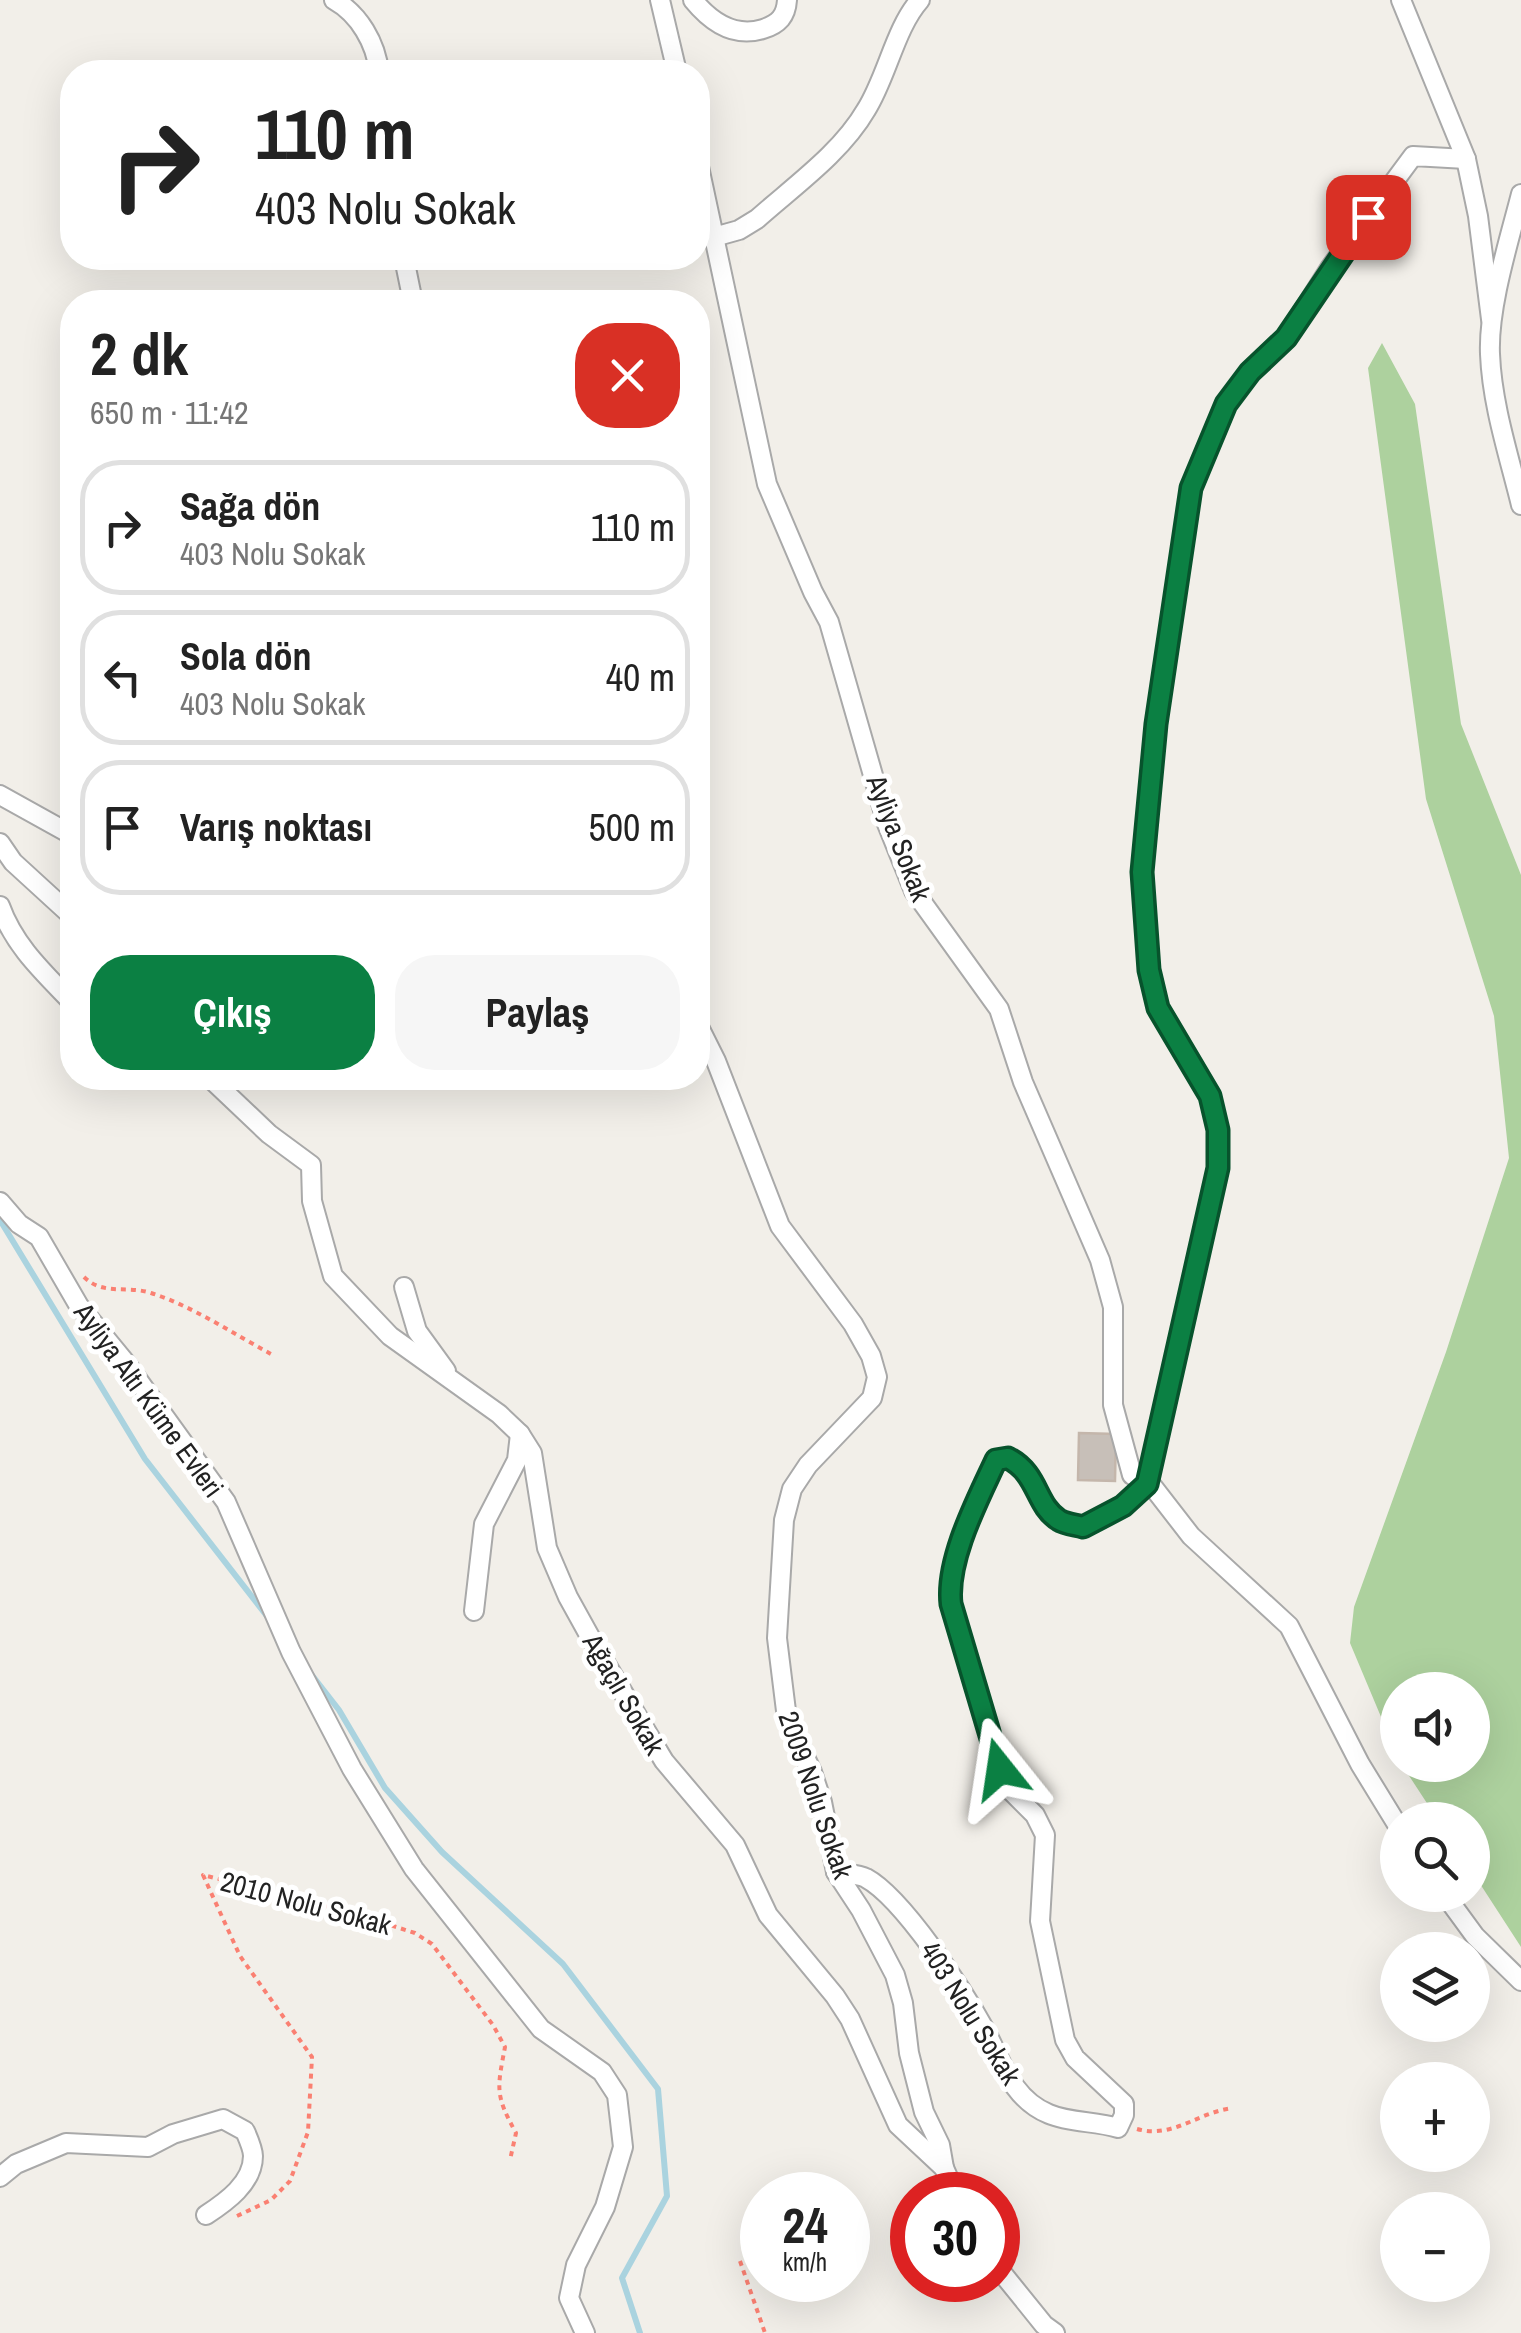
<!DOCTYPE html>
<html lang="tr">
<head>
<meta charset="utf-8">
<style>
  body { margin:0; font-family:"Archivo Narrow",sans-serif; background:#f6f6f6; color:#222; height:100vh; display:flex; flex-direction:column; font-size:38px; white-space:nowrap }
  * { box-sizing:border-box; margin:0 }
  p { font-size:32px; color:#767676 }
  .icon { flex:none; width:55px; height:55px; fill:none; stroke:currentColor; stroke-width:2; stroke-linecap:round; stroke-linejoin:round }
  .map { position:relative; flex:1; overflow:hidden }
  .drawer { position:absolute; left:60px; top:290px; width:650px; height:800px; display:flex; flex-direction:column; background:#fff; border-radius:40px; box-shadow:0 10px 40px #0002 }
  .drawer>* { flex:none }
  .banner { position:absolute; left:60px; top:60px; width:650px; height:210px; border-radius:40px; box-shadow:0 10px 40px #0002; background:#fff; color:#222; overflow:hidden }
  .buttons { position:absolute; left:1380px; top:1672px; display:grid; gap:20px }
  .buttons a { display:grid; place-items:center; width:110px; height:110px; border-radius:50%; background:#fff; box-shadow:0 10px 40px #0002; font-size:50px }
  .speed { position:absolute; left:740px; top:2172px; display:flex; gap:20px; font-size:50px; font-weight:700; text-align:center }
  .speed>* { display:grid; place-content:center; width:130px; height:130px; border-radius:50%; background:#fff; box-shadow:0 10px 40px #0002; line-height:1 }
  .speed small { font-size:25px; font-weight:400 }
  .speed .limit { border:15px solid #d22; background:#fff; color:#111 }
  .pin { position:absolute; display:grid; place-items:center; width:85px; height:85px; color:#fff; margin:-42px; border-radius:20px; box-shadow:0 5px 15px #0006 }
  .me { position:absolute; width:110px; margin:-55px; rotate:345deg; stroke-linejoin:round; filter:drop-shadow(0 0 8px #0008) }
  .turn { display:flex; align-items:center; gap:35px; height:210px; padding:0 30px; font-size:45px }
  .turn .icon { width:130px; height:130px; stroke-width:2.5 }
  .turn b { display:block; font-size:70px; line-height:85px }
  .round { display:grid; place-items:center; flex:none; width:105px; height:105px; border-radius:40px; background:#f6f6f6 }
  .headline { display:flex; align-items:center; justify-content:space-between; height:170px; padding:0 30px }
  h1 { font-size:60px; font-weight:700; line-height:75px }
  .button { display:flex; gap:20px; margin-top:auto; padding:20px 30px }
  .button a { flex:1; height:115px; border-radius:40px; background:#0b8043; color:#fff; font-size:40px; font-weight:700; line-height:115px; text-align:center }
  .button a+a { background:#f6f6f6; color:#222 }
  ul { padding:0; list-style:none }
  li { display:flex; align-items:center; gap:30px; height:135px; margin:0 20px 15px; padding:0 10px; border:5px solid #e0e0e0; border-radius:40px }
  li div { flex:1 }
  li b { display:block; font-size:38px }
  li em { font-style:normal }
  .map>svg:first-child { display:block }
</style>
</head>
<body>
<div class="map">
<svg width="1521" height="2333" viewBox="0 0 1521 2333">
  <rect width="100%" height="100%" fill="#f2efe9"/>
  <polygon fill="#add19e" points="1382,343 1415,404 1461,724 1521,875 1521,1947 1473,1873 1472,1820 1438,1820 1402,1765 1472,1765 1472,1690 1398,1690 1397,1755 1350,1643 1354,1607 1446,1352 1509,1158 1494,1016 1426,799 1368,368"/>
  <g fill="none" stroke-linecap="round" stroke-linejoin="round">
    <g stroke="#aad3df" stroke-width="6">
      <polyline points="0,1220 145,1459 270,1620"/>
      <polyline points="311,1674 339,1710 385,1788 442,1852 563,1964 658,2089 667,2196 622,2278 640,2333"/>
    </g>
  </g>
  <polygon fill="#c7bfb8" stroke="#c4b6ab" stroke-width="2.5" points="1079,1433 1116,1434 1115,1481 1078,1480"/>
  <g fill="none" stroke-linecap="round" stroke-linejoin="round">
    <defs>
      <g id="street">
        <path d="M334,0C359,14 376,43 379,72"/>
        <polyline points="660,0 677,72"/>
        <path d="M693,0C711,22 734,38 763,29C779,24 786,16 787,0"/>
        <polyline points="1401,0 1466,159 1478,216 1491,319"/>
        <polyline points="698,162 767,484 813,592 829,622 887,824 914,891 999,1009 1023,1082 1100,1260 1113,1307 1113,1405 1132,1475 1153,1487 1191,1536 1289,1626 1360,1764 1398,1826"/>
        <path d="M1521,194C1509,241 1488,307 1490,354C1492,405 1509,456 1521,505"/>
        <path d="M714,237L739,230L757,219C794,186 841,153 866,110C887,77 895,28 920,0"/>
        <polyline points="404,258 413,302"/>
        <polyline points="0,795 72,835"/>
        <polyline points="0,843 13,862 72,916"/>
        <path d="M0,906C14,945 42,971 70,1000L72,996"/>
        <polyline points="698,1025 716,1061 780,1226 853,1324 871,1356 877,1377 872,1398 808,1465 792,1489 784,1520 777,1638 787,1719 812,1772 822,1802 836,1872 861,1910 895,1975 903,2003 909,2053 924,2112 940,2145 944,2168"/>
        <polyline points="210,1078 269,1134 311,1165 312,1201 333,1276 390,1336 499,1414 520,1434 532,1453 547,1548 568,1597 594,1644 664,1761 735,1845 768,1915 835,1996 850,2019 898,2125 944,2168 956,2195"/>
        <polyline points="0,1202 19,1224 39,1237 79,1306 125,1362 226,1502 291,1652 352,1769 414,1869 541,2029 602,2072 617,2095 623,2147 605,2207 576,2265 569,2298 585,2333"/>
        <polyline points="404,1287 417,1331 446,1371"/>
        <polyline points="474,1611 484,1524 517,1460 520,1434"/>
        <path d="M836,1872C845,1874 858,1874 866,1878C903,1898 964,1992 985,2030C1002,2062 1012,2099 1049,2114C1070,2123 1096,2121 1118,2128L1124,2115V2104L1075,2058L1065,2040L1040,1921L1045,1835L1035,1815L1012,1792L1000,1769L951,1604C946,1560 977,1500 996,1461L1007,1458C1039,1474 1035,1505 1059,1520C1065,1524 1076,1525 1083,1527L1123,1505L1147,1484L1218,1168V1130L1211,1097L1158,1008L1149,970L1142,872L1156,724L1191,488L1226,404L1250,372L1286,338L1330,268L1413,156L1466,159"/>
        <polyline points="1445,1895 1475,1936 1521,1981"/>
        <path d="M0,2177L16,2164L66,2143L148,2147L173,2134L223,2119L245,2131C248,2138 253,2149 253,2156C253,2183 226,2202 206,2215"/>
        <polyline points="998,2268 1044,2325 1055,2333"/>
      </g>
    </defs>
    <use href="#street" stroke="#a9a9a9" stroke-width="22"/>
    <g stroke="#fa8072" stroke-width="4" stroke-dasharray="5 5" stroke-linecap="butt">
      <path d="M84,1277C103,1296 127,1285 151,1293C190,1305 234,1334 271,1354"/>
      <path d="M1137,2129C1173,2139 1198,2112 1233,2108"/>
      <path d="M237,2216L271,2200L290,2181L308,2132L312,2057L240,1956L203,1875L340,1909L415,1933L432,1944L493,2025L505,2047C497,2089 495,2095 516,2133L510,2160"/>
      <polyline points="740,2261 765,2333"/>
    </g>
    <use href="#street" stroke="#fff" stroke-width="18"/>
  </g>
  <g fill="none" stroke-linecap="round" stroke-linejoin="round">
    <defs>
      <path id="route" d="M1000,1769L951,1604C946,1560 977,1501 996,1460L1008,1458C1039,1474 1035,1505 1059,1520C1065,1524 1076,1525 1083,1527L1123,1506L1147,1484L1218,1168V1130L1210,1096L1158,1008L1149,970L1142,872L1156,724L1191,488L1226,404L1250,372L1286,338L1368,217"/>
    </defs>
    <use href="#route" stroke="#07532c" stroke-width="25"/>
    <use href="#route" stroke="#0b8043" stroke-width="18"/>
  </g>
  <g text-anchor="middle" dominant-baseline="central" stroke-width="10" stroke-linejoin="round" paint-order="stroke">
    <g font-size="28" fill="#222" stroke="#fff">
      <text transform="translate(899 838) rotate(69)">Ayliya Sokak</text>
      <text transform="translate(149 1400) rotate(54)">Ayliya Altı Küme Evleri</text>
      <text transform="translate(624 1694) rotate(60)">Ağaçlı Sokak</text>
      <text transform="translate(816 1795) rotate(71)">2009 Nolu Sokak</text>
      <text transform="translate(306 1903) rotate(15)">2010 Nolu Sokak</text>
      <text transform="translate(971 2013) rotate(58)">403 Nolu Sokak</text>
    </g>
  </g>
</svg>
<div class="buttons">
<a><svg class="icon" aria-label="sound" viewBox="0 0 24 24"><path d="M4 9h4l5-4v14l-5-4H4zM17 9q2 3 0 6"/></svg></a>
<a><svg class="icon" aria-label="search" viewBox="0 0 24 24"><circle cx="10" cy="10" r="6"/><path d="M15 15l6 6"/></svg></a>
<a><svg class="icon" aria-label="layers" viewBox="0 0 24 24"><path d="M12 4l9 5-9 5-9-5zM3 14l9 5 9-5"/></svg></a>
<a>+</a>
<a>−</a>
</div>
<div class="speed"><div>24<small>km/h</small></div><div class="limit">30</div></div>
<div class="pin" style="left:1368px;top:217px;background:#d93025"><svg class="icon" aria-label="arrive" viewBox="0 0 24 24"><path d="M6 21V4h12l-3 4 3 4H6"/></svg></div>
<svg class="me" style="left:1000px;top:1769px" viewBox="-20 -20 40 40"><path d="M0-17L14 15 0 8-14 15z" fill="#0b8043" stroke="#fff" stroke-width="4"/></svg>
<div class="banner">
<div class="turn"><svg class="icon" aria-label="right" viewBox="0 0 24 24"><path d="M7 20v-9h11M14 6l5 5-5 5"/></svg><div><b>110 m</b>403 Nolu Sokak</div></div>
</div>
<section class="drawer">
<div class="headline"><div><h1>2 dk</h1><p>650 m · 11:42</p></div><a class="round" style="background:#d93025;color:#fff"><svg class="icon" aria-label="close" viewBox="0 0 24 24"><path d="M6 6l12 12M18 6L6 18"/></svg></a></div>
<ul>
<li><svg class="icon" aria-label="right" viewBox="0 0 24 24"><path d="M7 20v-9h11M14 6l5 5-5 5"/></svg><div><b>Sağa dön</b><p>403 Nolu Sokak</p></div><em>110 m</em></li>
<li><svg class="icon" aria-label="left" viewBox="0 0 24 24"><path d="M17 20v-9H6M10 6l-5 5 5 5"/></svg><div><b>Sola dön</b><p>403 Nolu Sokak</p></div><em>40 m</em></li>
<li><svg class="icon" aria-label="arrive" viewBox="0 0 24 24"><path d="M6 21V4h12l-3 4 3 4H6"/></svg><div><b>Varış noktası</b></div><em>500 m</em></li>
</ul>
<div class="button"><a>Çıkış</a><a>Paylaş</a></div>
</section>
</div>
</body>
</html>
